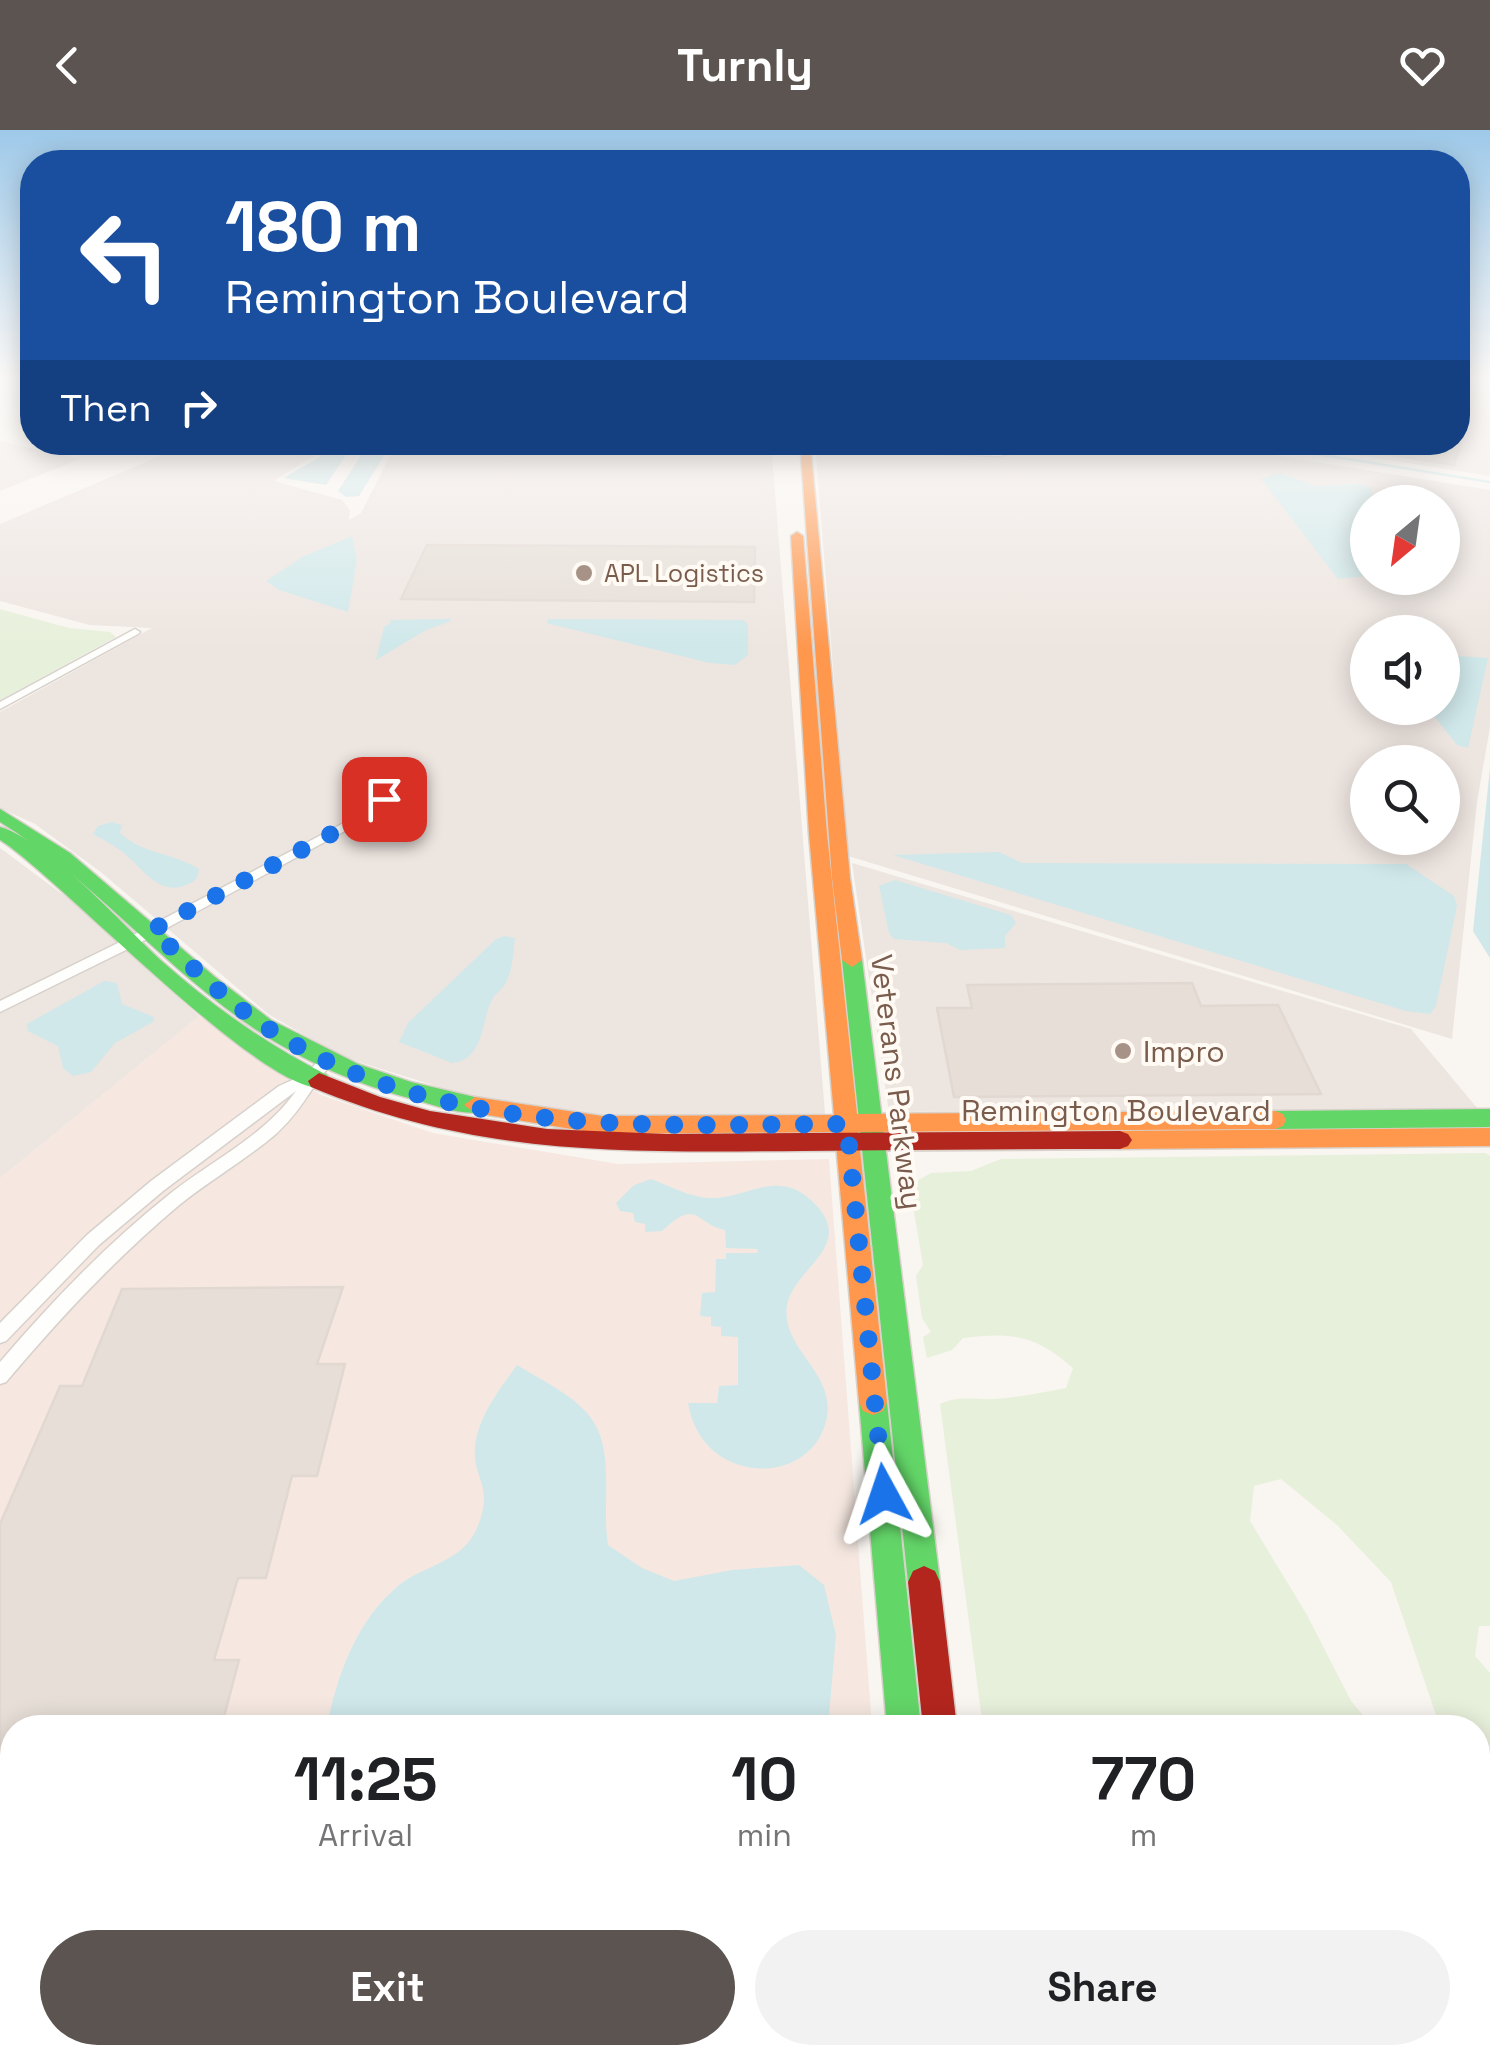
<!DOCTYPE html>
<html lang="en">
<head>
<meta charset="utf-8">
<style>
  body { margin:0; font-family:"Space Grotesk",sans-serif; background:#f2f2f2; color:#202124; height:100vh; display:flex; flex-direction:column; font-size:38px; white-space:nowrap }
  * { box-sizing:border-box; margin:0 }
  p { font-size:32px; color:#757577 }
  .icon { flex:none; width:55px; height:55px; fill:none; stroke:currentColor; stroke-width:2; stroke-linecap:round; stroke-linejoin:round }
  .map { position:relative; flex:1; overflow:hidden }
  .sheet { position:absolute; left:0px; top:1585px; width:1490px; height:350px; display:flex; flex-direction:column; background:#fff; border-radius:40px 40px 0 0; box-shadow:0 5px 25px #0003 }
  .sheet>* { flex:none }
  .hud { position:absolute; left:20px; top:20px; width:1450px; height:305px; border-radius:40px; box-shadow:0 5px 25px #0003; background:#1a4fa0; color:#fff; overflow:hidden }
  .needle { width:65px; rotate:209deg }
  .buttons { position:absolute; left:1350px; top:355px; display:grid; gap:20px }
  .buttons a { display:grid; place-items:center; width:110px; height:110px; border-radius:50%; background:#fff; box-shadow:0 5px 25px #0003; font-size:50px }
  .pin { position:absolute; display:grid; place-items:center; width:85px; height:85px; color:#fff; margin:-42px; border-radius:20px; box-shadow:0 5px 15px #0006 }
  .me { position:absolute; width:110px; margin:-55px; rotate:355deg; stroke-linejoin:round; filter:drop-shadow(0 0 8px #0008) }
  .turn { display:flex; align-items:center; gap:35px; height:210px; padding:0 40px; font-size:45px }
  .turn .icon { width:130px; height:130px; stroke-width:2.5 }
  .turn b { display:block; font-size:70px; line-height:85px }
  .then { display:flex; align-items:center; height:95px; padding:0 40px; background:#0003; gap:20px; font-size:38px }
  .eta { display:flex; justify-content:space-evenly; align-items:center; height:170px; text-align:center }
  .eta b { font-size:60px; font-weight:600; line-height:70px }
  .button { display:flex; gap:20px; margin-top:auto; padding:20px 40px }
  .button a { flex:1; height:115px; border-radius:60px; background:#5c5450; color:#fff; font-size:40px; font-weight:600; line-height:115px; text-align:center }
  .button a+a { background:#f2f2f2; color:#202124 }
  header { display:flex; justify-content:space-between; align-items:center; height:130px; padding:0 40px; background:#5c5450; color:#fff; font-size:45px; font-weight:600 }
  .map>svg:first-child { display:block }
</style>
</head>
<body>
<header><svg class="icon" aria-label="back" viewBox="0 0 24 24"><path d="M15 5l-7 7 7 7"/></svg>Turnly<svg class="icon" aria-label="heart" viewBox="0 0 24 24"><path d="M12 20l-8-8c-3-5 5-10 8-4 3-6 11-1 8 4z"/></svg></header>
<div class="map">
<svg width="1490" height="1935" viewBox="0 0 1490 1935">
  <rect width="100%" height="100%" fill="#f9f5f0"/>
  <polygon fill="#f6e8e1" points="199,886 321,965 433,1003 618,1034 829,1029 872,1597 12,1598 12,1922 897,1922 898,1935 0,1935 0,1048"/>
  <g fill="#ede5e0" fill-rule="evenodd">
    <polygon points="1458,248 1490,248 1490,346 1282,313 1458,312"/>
    <polygon points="0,311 80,329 0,361"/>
    <polygon points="301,312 315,318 314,326 274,351 342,370 350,380 349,390 361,383 396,314 771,313 825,984 602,988 487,972 343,927 268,884 102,743 35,694 0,678 0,582 152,498 90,495 0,471 0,394 191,313"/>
    <path d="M815,313H1199L1490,360V597L1477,672L1452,909L848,726ZM1368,372H1442V448H1368ZM1368,502H1442V578H1368ZM1368,632H1442V708H1368Z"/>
    <polygon points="0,718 97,790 199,886 0,1048"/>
    <polygon points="852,733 1411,899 1478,979 889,982"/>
    <polygon points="1478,1792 1490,1827 1490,1935 1016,1935 1014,1923 1478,1922"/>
  </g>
  <g fill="#e7f0db">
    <polygon points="0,479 69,498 110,502 116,507 0,570"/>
    <path d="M1485,1023L1490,1026V1496H1479L1475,1526L1490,1543V1671L1478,1659V1598L1440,1597L1391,1452L1337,1395L1281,1349L1254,1356L1250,1391L1307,1485L1351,1571L1373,1597H983L940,1274C960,1265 974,1270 995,1269C1019,1267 1042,1263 1066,1258L1073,1238C1035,1205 1013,1202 963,1208L952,1220L927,1228L923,1207L931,1202L922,1188L916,1146L923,1135L913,1076L917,1051L931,1043L971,1041L1001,1029Z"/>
  </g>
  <g fill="#d0e8ea">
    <polygon points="309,313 354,313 326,355 283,348 320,327 321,321"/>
    <polygon points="369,313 392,313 359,366 346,367 338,361"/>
    <polygon points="1279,343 1316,356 1358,354 1371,357 1374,372 1368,372 1367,446 1338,449 1261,349"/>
    <polygon points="352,406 357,430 348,482 279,460 266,451 302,427"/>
    <polygon points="450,489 451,491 426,500 376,530 384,497 391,493 390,490"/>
    <polygon points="548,489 742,490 748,494 748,525 735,535 710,533 554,495 547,493"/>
    <polygon points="1443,525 1488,528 1468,618 1457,615 1428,578 1442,578"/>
    <polygon points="1490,638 1490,828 1473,801"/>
    <path d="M112,692L122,695L120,703C142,724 174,723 199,739C198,748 195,752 186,755C157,767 141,735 120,720C112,714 102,709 93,704L98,696Z"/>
    <polygon points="999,722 1022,733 1406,734 1454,766 1457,776 1436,876 1430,884 1406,881 893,725"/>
    <polygon points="895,750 1011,785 1016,793 1005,806 1005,818 960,820 946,813 894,809 889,803 879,756"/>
    <path d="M504,806L515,808C513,824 513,842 504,856C502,858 495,865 493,868C481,889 485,930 452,933L399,912L408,893L495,810Z"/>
    <polygon points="104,851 117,853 122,874 154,887 153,892 115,913 91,942 73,946 63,938 58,916 28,901 27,894"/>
    <path d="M651,1049C669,1056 690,1067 709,1068C745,1070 776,1038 811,1070C860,1115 794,1137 787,1175C780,1218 835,1242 827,1287C814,1358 702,1358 688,1273H717L719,1256L738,1255V1207L721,1206V1197L711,1196V1187L700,1186L702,1163L715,1162L716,1129H726V1123H757L758,1119L726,1118L725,1100C694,1093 698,1067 662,1101L645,1102V1094L635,1092L633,1083L620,1081L616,1073L634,1055Z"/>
    <path d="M517,1235C542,1251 584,1269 597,1298C613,1331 602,1378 608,1415L642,1438L674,1451L732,1440L799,1435L824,1455L836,1505L828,1597H327C336,1547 357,1490 398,1456C423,1435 462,1433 477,1398C495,1355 472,1349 475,1317C478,1286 500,1259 517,1235Z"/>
    <polygon points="430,1923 430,1922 584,1923 555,1935 321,1935 325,1931"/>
  </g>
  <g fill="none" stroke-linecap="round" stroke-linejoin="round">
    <polyline stroke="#d0e8ea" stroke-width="2.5" points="1242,312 1490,352"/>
  </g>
  <g fill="#e6ded7" stroke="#e2d8d2" stroke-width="2.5">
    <polygon points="1458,248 1480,248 1454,335 1355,319 1356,312 1458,312"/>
    <polygon points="427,415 755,417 754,472 401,469"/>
    <polygon points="1192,853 1201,876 1278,875 1321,964 954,967 937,878 972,878 967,855"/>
    <polygon points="343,1157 317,1234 345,1234 317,1346 292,1346 266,1448 238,1448 214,1530 239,1530 221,1598 12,1598 12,1922 188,1922 185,1935 0,1935 0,1394 60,1256 82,1256 122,1159"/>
  </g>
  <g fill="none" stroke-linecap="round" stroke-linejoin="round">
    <defs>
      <g id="street">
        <polygon points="1048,312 1065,312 999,326 805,318 801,316 805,314 999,322"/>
        <polygon points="135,499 140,502 138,504 0,579 0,572"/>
        <polygon points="386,664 390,665 390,669 363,691 134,816 0,882 0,871 124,810 355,687"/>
        <path d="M327,926L334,931C328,939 320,946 315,955C303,973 293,988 277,1003C246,1030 210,1050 178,1076C115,1129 59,1189 6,1252L0,1254V1232C52,1171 108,1113 171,1063C213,1030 264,1006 296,961L163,1061L99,1115L6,1211L0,1213V1193L87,1105L151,1051L279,956L306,944L322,927Z"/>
      </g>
      <g id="fast">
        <path d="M0,679L70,723L215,847L271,890L358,934L411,952L483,969L486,975L483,981C464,987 435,975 416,970C359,955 304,932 255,899C164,838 94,750 0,692Z"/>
        <path d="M0,697C51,712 123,796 164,833C214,877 267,915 327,945L330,951L327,957C271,974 58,746 0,710Z"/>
        <polygon points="852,823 862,830 940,1452 935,1463 924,1468 913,1463 908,1452 842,830"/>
        <polygon points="1490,979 1490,997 1275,999 1267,996 1264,990 1267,984 1275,981"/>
        <polygon points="873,1259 883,1263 887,1272 921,1598 887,1598 859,1272 863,1263"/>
        <polygon points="913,1922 953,1922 954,1935 914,1935"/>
      </g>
      <g id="slow">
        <polygon points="800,312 810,312 850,748 862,830 852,837 842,830 832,748"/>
        <polygon points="797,402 803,406 827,704 857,984 1275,981 1283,984 1286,990 1283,996 1275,999 858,1002 887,1272 883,1281 873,1285 863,1281 859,1272 835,1002 602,1004 475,983 464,975 475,967 602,986 834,985 809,704 791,406"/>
        <polygon points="1490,998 1490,1016 1120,1019 1112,1016 1108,1010 1112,1004 1120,1001"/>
      </g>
      <g id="jam">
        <path d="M319,943L380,967L430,981L547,999L666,1004L1120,1001L1128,1004L1132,1010L1128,1016L1120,1019C1014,1019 908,1020 802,1021C624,1022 479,1027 311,957L308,951Z"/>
        <polygon points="924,1436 935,1441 940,1452 957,1598 923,1598 908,1452 913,1441"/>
        <polygon points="955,1922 995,1922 996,1935 956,1935"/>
      </g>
    </defs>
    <use href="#street" stroke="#d7d1cb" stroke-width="3"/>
    <use href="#fast" stroke="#d9d2cb" stroke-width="3"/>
    <use href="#slow" stroke="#d9d2cb" stroke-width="3"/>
    <use href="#jam" stroke="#d9d2cb" stroke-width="3"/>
    <use href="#street" fill="#fefefd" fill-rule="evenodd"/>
    <use href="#fast" fill="#63d668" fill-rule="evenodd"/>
    <use href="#slow" fill="#ff974d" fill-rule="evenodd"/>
    <use href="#jam" fill="#b3261e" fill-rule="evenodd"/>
  </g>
  <linearGradient id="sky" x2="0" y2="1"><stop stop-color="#9ec9e9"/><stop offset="0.48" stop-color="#fcfaf8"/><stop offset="1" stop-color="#fcfaf8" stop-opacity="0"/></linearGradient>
  <rect width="1490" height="519" fill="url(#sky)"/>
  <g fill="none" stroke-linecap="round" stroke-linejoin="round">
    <path stroke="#1a73e8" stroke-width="18" stroke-dasharray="0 32.4" d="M384,669L359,689L152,800C190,834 226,871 269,899C439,1009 653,995 847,994L884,1364"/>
  </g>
  <g fill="#a69286" stroke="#fffaf3" stroke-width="4">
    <circle cx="584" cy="443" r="10"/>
    <circle cx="1123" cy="921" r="10"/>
  </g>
  <g text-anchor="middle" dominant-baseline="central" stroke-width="8" stroke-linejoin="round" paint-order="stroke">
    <g font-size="25" fill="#7a5c4d" stroke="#fffaf3" text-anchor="start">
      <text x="604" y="443">APL Logistics</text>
    </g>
    <g font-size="30" fill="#7a5c4d" stroke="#fffaf3" text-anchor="start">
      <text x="1143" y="921">Impro</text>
    </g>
    <g font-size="30" fill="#7a5c4d" stroke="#fffaf3">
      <text transform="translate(897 952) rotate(83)">Veterans Parkway</text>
      <text x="1116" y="980">Remington Boulevard</text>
    </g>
  </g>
</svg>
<div class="buttons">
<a><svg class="needle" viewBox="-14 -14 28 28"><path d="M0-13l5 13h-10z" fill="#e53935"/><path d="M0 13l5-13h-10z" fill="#757577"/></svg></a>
<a><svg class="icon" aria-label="sound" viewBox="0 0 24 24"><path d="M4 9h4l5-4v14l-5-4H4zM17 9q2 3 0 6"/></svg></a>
<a><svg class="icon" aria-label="search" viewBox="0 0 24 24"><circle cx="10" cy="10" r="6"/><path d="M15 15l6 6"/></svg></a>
</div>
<div class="pin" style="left:384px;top:669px;background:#d93025"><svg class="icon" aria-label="arrive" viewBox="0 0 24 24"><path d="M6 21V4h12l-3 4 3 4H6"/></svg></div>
<svg class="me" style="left:884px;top:1364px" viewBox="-20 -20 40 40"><path d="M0-17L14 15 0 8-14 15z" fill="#1a73e8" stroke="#fff" stroke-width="4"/></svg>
<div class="hud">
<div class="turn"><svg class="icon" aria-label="left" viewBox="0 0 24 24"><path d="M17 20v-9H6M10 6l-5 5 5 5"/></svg><div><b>180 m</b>Remington Boulevard</div></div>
<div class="then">Then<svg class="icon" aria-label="right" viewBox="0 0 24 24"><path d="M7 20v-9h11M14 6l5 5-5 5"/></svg></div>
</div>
<section class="sheet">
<div class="eta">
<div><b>11:25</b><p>Arrival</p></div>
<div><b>10</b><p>min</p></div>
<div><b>770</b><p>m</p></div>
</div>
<div class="button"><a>Exit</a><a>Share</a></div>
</section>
</div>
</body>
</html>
